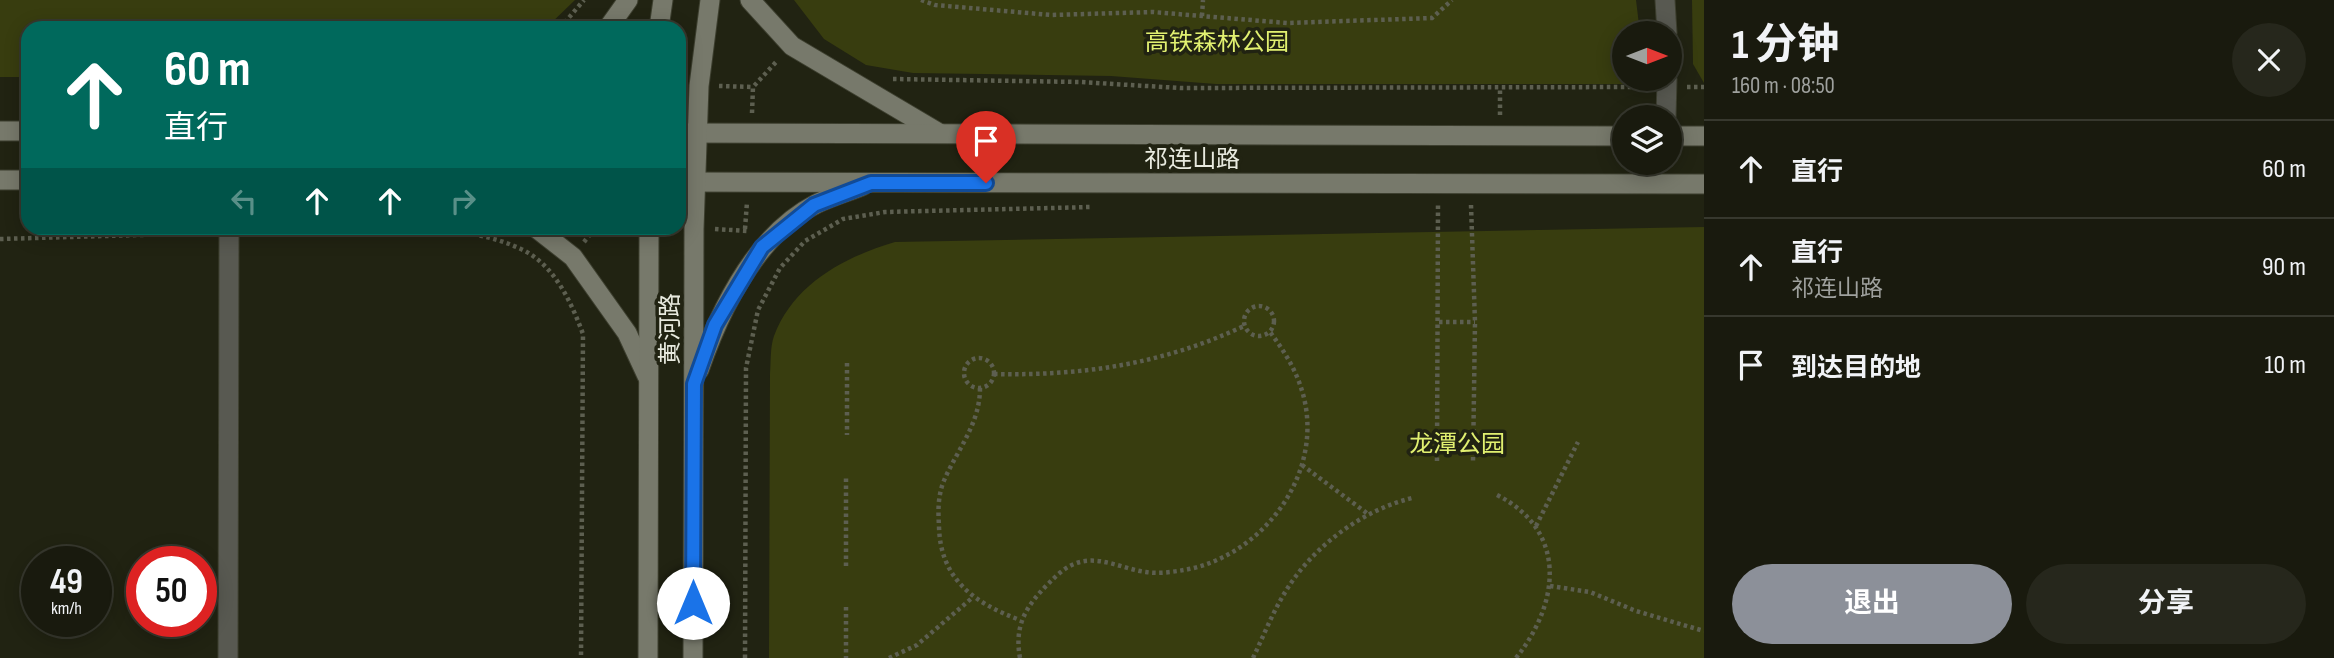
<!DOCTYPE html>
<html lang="zh">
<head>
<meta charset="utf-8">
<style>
  body { margin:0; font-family:"Sofia Sans Condensed","Noto Sans SC",sans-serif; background:#26271c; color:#f1f3f6; height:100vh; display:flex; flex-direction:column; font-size:26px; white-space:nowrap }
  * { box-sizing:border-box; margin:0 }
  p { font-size:23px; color:#9fa19e }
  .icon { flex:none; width:38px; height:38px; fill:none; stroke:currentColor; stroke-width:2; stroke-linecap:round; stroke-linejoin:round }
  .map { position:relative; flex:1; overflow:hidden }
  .drawer { display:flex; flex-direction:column; background:#191a0e; width:630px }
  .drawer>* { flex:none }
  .top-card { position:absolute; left:21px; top:21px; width:665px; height:214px; border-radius:21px; box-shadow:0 4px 18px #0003,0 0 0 2px #37382e; background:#00695c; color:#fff; overflow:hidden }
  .needle { width:46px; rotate:90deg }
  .buttons { position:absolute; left:1612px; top:21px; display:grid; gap:14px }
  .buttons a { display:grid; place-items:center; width:70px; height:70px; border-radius:50%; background:#191a0e; box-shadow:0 4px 18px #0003,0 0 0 2px #37382e; font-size:35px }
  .speed { position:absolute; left:21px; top:546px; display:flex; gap:14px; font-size:35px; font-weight:700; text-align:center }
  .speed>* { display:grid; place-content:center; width:91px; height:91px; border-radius:50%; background:#191a0e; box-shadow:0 4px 18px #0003,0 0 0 2px #37382e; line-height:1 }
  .speed small { font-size:18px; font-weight:400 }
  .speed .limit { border:10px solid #d22; background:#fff; color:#111 }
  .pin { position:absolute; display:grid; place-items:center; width:60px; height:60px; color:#fff; margin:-72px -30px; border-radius:50% 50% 50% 0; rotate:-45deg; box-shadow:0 0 7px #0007 }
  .pin .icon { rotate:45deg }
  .me { position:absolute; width:77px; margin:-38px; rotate:0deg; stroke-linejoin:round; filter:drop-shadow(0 0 5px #0008) }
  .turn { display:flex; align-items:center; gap:24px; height:147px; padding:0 28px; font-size:32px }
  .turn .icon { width:91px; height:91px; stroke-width:2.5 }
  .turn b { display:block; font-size:49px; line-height:60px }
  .lanes { display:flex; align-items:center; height:66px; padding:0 28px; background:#0003; justify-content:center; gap:35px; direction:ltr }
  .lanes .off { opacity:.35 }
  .round { display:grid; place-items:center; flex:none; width:74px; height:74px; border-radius:37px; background:#26271c }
  .summary { display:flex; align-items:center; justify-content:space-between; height:119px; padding:0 28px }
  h1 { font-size:42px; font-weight:700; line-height:52px }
  .cta { display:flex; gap:14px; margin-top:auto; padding:14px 28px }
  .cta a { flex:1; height:80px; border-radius:42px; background:#8c9099; color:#fff; font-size:28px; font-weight:700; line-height:80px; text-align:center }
  .cta a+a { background:#26271c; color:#f1f3f6 }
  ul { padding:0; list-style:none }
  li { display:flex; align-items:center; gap:21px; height:98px; padding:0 28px; border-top:2px solid #37382e }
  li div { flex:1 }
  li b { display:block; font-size:26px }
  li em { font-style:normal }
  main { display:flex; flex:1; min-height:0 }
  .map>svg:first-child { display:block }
</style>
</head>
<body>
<main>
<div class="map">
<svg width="1704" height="658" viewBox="0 0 1704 658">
  <rect width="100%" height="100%" fill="#212312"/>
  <g fill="#383d0f">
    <polygon points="0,0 575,0 546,28 28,28 28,77 0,77"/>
    <polygon points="794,0 1636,0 1640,33 1624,33 1624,79 1634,79 1632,84 1216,84 1111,76 913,73 866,65 824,39"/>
    <polygon points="1692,0 1704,0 1704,83 1693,64"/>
    <path d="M1704,227V658H769L770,374C771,362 770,347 774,336C794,283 845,257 895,242Z"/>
  </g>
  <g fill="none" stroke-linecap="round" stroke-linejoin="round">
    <defs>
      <g id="minor">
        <polyline points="1665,0 1667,33"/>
        <polyline points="1666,117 1667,79"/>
        <polyline points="228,658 229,228"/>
      </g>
      <g id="secondary">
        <polyline points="750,0 792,46 939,133"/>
        <polyline points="608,28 628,0"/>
        <polyline points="659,28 663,0"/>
        <polyline points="0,131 28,131"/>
        <polyline points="679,133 1624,136"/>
        <polyline points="1670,136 1704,136"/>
        <polyline points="0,180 28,180"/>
        <polyline points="679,182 1704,184"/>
        <polyline points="536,228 573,257 627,333 647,376"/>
        <path d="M699,370C720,310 756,235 816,204C830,197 847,192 862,186"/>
        <polyline points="648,658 649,228"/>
        <polyline points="693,658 694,229 699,86 710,0"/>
      </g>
    </defs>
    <use href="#minor" stroke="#3d3f2f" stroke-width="21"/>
    <use href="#secondary" stroke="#3d3f2f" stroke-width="21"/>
    <g stroke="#5d5f50" stroke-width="4.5" stroke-dasharray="3.5 3.5" stroke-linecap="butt">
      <polyline points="921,0 935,5 1051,15 1153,12 1287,23 1432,18 1452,0"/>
      <polyline points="1202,16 1203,0"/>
      <polyline points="560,28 584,0"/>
      <polyline points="893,79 1080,82 1180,88 1647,87"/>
      <polyline points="719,86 753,87"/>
      <polyline points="1687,87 1704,87"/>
      <polyline points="752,113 753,87 777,61"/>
      <polyline points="1500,115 1500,88"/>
      <polyline points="1471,205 1475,322 1473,461"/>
      <polyline points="595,228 629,228"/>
      <polyline points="715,229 747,231"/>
      <polyline points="745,229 747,202"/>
      <path d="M249,233C291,232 332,232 373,231C424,230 474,227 521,249C555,265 571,302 583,334L581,658"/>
      <polyline points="0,239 209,233"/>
      <polyline points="584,242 595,228"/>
      <circle cx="1259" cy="321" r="15"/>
      <polyline points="1439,322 1475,322"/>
      <circle cx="979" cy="373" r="15"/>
      <polyline points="847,363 847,435"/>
      <path d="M994,374C1083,376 1163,364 1244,326"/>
      <path d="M980,388C980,425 956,451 943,483C938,497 938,511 939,526C940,579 974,603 1020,620"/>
      <polyline points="1437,461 1438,203"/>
      <polyline points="1302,465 1368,514"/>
      <path d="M1497,495C1568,531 1560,603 1516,658"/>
      <polyline points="1536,526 1578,442"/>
      <polyline points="846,566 846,475"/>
      <polyline points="1550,586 1590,592 1636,611 1704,631"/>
      <polyline points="846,607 846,658"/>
      <polyline points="745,658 746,368 758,310 780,268 805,241 843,219 885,212 1091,207"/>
      <polyline points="889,658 917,645 972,598"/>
      <path d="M1020,658C1014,625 1026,606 1049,583C1056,576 1064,568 1074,564C1098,554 1122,569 1146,572C1158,574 1172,572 1184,570C1261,557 1323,477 1304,398C1298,373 1285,352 1270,332"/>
      <path d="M1253,658C1263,637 1272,614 1284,594C1311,548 1360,511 1412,498"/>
    </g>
    <use href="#minor" stroke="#585951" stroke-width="19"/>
    <use href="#secondary" stroke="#77796b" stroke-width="19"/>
  </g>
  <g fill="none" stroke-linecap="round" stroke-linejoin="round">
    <defs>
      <polyline id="route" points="693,603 694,384 715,325 762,247 814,205 871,183 986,183"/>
    </defs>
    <use href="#route" stroke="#114b97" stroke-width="18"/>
    <use href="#route" stroke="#1a73e8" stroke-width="12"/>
  </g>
  <g text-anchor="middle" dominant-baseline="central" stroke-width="7" stroke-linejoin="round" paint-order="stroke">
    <g font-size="24" fill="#e1f070" stroke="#212312">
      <text x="1217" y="42">高铁森林公园</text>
      <text x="1457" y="444">龙潭公园</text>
    </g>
    <g font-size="24" fill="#e8eadf" stroke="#212312">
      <text x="1192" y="159">祁连山路</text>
      <text transform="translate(670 329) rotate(-90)">黄河路</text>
    </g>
  </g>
</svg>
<div class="buttons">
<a><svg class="needle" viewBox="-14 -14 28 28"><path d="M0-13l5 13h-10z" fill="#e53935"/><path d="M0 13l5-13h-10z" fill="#9fa19e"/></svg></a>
<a><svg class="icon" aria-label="layers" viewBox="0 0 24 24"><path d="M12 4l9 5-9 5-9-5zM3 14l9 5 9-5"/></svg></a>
</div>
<div class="speed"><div>49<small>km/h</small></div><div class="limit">50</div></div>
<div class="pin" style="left:986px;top:183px;background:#d93025"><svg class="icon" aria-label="arrive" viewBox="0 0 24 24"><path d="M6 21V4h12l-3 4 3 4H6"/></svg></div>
<svg class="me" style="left:693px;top:603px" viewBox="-20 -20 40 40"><circle r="19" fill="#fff"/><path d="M0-13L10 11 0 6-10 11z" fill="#1a73e8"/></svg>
<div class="top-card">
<div class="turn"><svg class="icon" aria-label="ahead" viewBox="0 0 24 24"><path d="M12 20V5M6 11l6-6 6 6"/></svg><div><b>60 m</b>直行</div></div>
<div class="lanes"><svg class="icon off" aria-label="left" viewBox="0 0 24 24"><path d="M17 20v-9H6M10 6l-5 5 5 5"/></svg><svg class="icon" aria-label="ahead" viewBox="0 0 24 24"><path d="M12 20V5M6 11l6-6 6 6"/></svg><svg class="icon" aria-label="ahead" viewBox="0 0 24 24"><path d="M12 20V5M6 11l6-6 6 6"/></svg><svg class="icon off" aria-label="right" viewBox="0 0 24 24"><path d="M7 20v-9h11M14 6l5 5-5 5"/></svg></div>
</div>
</div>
<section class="drawer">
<div class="summary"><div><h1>1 分钟</h1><p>160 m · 08:50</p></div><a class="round"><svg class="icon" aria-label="close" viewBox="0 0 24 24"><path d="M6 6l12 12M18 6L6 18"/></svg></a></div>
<ul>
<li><svg class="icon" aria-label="ahead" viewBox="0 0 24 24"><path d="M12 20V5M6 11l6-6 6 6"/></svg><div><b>直行</b></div><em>60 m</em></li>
<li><svg class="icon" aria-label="ahead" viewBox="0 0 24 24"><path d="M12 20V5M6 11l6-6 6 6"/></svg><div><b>直行</b><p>祁连山路</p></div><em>90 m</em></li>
<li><svg class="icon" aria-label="arrive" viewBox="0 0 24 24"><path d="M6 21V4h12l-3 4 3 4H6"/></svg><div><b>到达目的地</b></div><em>10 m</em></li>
</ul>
<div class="cta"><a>退出</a><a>分享</a></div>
</section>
</main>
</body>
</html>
